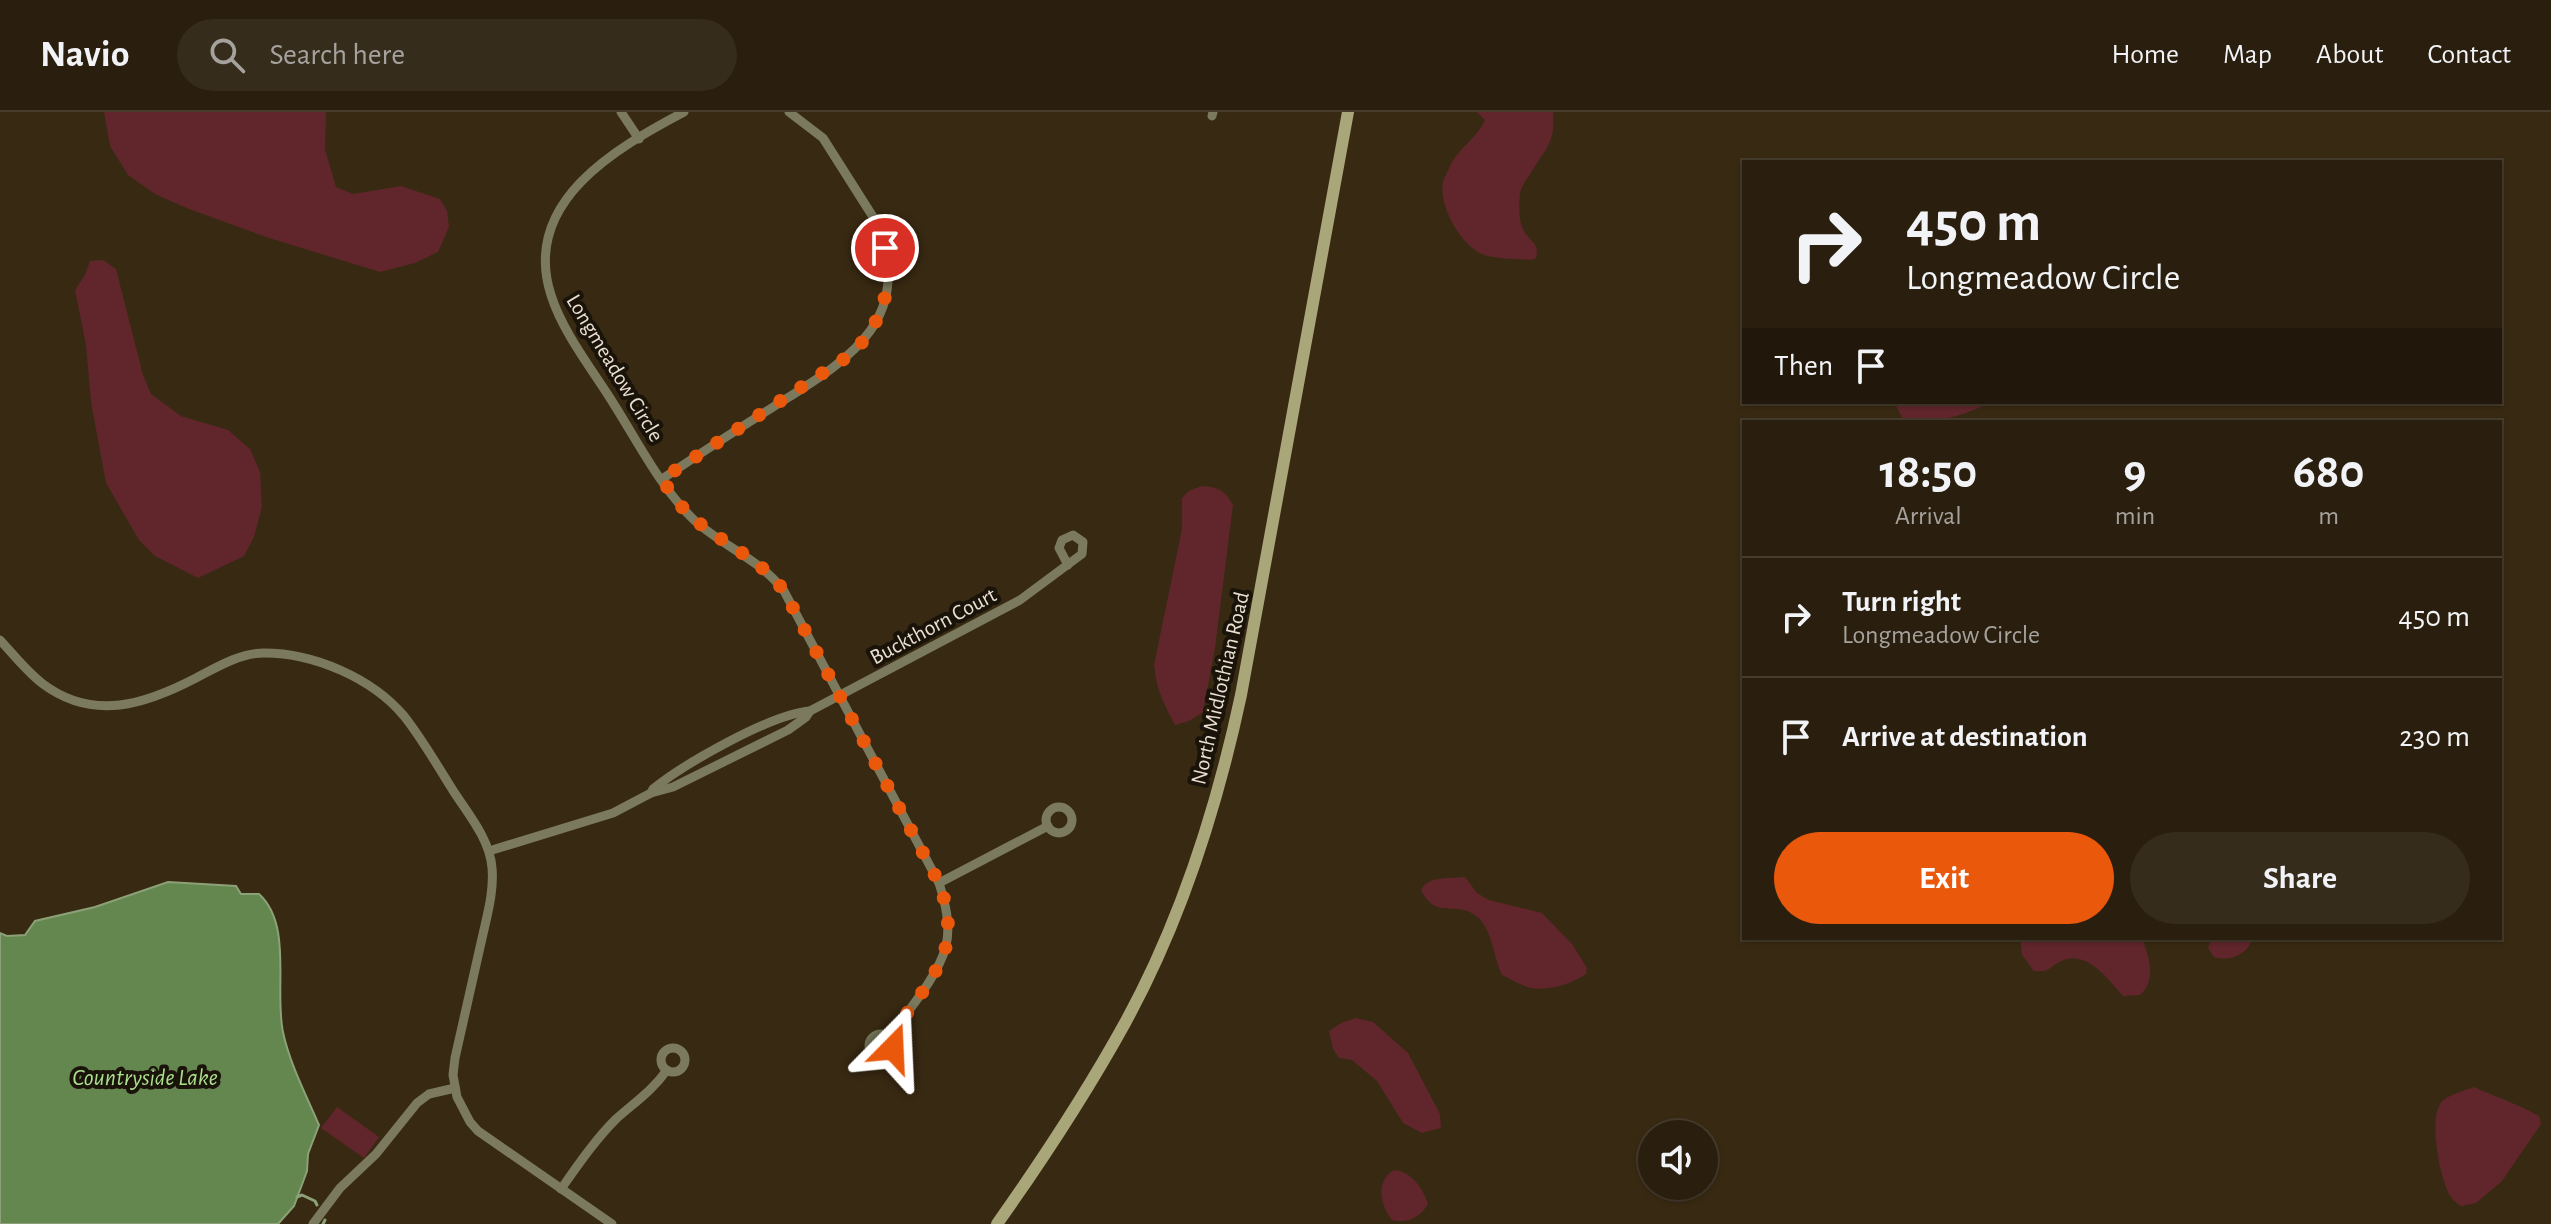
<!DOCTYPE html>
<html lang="en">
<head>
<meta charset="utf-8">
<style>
  body { margin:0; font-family:"Alegreya Sans",sans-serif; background:#362c1c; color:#f1f3f6; height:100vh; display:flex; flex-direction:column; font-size:30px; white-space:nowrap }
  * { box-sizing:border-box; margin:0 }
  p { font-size:26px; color:#a5a29e }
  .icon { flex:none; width:44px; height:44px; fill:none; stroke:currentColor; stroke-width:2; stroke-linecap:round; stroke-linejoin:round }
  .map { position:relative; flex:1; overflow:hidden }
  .details { position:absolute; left:1742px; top:308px; width:760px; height:520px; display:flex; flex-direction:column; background:#2a1f0e; border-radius:0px; box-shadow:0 2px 6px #0004,0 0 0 2px #463d2e }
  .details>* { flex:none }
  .banner { position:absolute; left:1742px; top:48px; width:760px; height:244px; border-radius:0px; box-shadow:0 2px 6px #0004,0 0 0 2px #463d2e; background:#2a1f0e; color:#f1f3f6; overflow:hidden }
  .fabs { position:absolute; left:1638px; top:1008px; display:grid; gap:16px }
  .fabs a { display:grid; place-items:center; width:80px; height:80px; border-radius:50%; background:#2a1f0e; box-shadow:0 2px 6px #0004,0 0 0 2px #463d2e; font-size:40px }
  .pin { position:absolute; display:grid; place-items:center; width:68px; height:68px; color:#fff; margin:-34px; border:4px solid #fff; border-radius:50%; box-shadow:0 2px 8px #0007 }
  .me { position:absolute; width:88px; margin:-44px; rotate:21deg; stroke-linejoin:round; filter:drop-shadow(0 0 6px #0008) }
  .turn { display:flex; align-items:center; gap:28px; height:168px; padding:0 32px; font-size:36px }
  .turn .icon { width:104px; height:104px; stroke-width:2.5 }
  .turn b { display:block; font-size:56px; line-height:68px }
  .then { display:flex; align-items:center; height:76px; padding:0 32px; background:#0003; gap:16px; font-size:30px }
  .eta { display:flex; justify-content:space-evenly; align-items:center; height:136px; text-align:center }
  .eta b { font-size:48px; font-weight:700; line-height:56px }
  .cta { display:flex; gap:16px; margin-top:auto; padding:16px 32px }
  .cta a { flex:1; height:92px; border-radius:48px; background:#ea580c; color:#fff; font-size:32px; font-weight:700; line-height:92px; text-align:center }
  .cta a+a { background:#362c1c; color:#f1f3f6 }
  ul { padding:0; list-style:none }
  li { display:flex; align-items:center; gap:24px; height:120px; padding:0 32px; border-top:2px solid #463d2e }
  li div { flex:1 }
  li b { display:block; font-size:30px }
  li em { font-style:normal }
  header { display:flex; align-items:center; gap:48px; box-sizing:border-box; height:112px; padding:0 40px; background:#2a1f0e; border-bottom:2px solid #463d2e }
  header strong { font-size:38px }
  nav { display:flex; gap:44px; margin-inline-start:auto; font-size:28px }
  .search { width:560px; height:72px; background:#362c1c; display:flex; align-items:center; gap:20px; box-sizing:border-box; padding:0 28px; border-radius:44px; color:#a5a29e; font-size:30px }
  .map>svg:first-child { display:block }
</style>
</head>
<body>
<header>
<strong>Navio</strong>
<div class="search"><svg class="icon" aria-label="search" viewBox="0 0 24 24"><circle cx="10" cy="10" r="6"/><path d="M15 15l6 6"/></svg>Search here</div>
<nav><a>Home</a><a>Map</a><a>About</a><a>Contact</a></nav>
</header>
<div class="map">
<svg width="2551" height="1112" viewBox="0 0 2551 1112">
  <rect width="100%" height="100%" fill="#382912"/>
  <g fill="#60262b">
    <polygon points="104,0 326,0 325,37 336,75 353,82 401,74 440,87 447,99 449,115 438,140 415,151 380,160 266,125 189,97 155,82 128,63 110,34"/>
    <path d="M1477,0H1553C1556,32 1544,38 1529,64C1525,69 1522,74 1520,81C1519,92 1518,108 1524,119C1530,131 1540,130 1536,146L1531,148C1518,147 1492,147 1482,142C1460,132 1438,93 1443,69C1445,64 1449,57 1451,52C1459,36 1477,26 1485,8Z"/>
    <polygon points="103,148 116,157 143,263 151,282 181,304 228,318 250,337 260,360 262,395 254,425 244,444 198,466 155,444 139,428 106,371 91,290 86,233 75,178 85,163 90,149"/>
    <path d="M1894,290H1992C1964,303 1936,313 1904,309Z"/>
    <path d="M1201,374C1218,375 1225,378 1233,393L1215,536L1203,600L1189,609L1175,613C1164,593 1156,576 1154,553L1182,417V386L1189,379Z"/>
    <path d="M1465,765L1477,781L1489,788L1542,801L1572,832L1587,856L1586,862C1572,872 1549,879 1531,876C1522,874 1511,867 1502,863C1493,845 1493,817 1476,804C1457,788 1436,809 1421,778C1428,763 1451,767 1465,765Z"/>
    <path d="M2020,826H2142C2149,845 2157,868 2140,883L2123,884C2108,868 2090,840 2064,848C2050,853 2051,861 2034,859L2022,843Z"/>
    <path d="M2211,826H2253C2247,843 2230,850 2214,845L2208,836Z"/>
    <polygon points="1356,906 1373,910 1408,941 1440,1002 1441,1016 1422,1021 1403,1011 1377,969 1352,948 1339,946 1333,937 1329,919 1341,911"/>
    <path d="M2474,975C2496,985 2518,992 2539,1004L2541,1012L2502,1069L2476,1091L2461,1094C2457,1091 2454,1089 2451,1085C2440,1069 2429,1009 2440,992C2446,983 2464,979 2474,975Z"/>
    <polygon points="337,995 379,1025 364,1046 321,1016"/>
    <path d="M1394,1058C1412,1060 1422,1075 1428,1092C1421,1105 1407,1112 1392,1108C1380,1093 1375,1069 1394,1058Z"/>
  </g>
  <path fill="#648750" stroke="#8ca177" stroke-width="2" d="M168,770L236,774L241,782H259C293,813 274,877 283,920C289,950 307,985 319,1013L308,1042L307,1059L294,1094L278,1112H0V821L7,824L25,823L35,809L95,795Z"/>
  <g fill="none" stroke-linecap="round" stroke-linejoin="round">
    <g stroke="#8ca177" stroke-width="3">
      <polyline points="297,1085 302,1083 315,1089 317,1093"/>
      <polyline points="323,1112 325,1108"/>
    </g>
    <g stroke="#7b7a5e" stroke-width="9">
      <polyline points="621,0 639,27"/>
      <path d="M684,0C616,36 521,90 551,183C562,218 588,252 608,283C635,324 658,373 694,408C722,434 760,447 784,479L939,771C945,790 951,813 946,834C938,865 907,900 889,925"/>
      <polyline points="1212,4 1213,0"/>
      <path d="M662,367C698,343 733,320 770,297C844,250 919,211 875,108L823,26L789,0"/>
      <path d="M0,528C14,543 27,560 43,572C94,610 146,592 196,566C217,555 240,541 264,541C314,541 372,566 404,604C423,628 438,655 454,680C469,703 490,728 492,756C494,778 488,800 483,822C474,863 464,905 455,946L453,963L457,985L470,1010L478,1019L612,1112"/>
      <path d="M651,681L653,677C684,652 771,602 810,599L1020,488L1082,442L1083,430L1073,423L1062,428L1059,436L1068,453"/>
      <circle cx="1059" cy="708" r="13"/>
      <polyline points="489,739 613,701 651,681 673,675 788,618 806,605 810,599"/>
      <polyline points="939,771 1048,714"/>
      <circle cx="881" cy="934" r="12"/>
      <circle cx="673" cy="948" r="12"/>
      <path d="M561,1077C578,1053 595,1028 616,1007C634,991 653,978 667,958"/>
      <polyline points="313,1112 340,1076 376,1042 417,991 429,982 455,976"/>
    </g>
    <path stroke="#a9a77a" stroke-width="12" d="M997,1112C1043,1047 1087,980 1125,911C1181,809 1217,695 1241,583L1348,0"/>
  </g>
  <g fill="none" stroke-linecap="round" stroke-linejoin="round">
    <path stroke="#ea580c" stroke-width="14" stroke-dasharray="0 25.2" d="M885,136C892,181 883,207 853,241L662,367C672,383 684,400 699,411C728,434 762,449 784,479L939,771C946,790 951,813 946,834C938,865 907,900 889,925L893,936"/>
  </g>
  <g text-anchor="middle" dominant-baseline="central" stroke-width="8" stroke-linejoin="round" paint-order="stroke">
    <g font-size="22" fill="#e9dfd2" stroke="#1a1309">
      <text transform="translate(615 256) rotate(59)">Longmeadow Circle</text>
      <text transform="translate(933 514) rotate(-28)">Buckthorn Court</text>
      <text transform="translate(1220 576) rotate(-77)">North Midlothian Road</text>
    </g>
    <g font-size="24" font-style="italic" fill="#abdf8e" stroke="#1a1309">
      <text x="145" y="966">Countryside Lake</text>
    </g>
  </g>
</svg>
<div class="fabs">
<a><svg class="icon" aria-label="sound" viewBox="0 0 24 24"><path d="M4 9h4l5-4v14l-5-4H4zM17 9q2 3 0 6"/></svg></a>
</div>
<div class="pin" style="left:885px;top:136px;background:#d93025"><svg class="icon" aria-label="arrive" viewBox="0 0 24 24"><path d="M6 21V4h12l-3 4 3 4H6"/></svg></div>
<svg class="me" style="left:893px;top:936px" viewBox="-20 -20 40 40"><path d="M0-17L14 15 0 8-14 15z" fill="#ea580c" stroke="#fff" stroke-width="4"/></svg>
<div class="banner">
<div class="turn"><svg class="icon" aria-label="right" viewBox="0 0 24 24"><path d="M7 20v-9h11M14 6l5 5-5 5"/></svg><div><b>450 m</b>Longmeadow Circle</div></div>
<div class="then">Then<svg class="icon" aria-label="arrive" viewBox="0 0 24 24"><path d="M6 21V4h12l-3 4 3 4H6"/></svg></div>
</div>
<section class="details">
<div class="eta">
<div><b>18:50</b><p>Arrival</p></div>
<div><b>9</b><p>min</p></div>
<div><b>680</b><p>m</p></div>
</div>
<ul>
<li><svg class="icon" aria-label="right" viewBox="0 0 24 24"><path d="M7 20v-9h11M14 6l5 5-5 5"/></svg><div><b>Turn right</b><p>Longmeadow Circle</p></div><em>450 m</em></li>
<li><svg class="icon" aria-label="arrive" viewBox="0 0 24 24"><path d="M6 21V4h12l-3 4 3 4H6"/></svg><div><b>Arrive at destination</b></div><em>230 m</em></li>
</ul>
<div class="cta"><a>Exit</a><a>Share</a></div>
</section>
</div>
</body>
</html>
